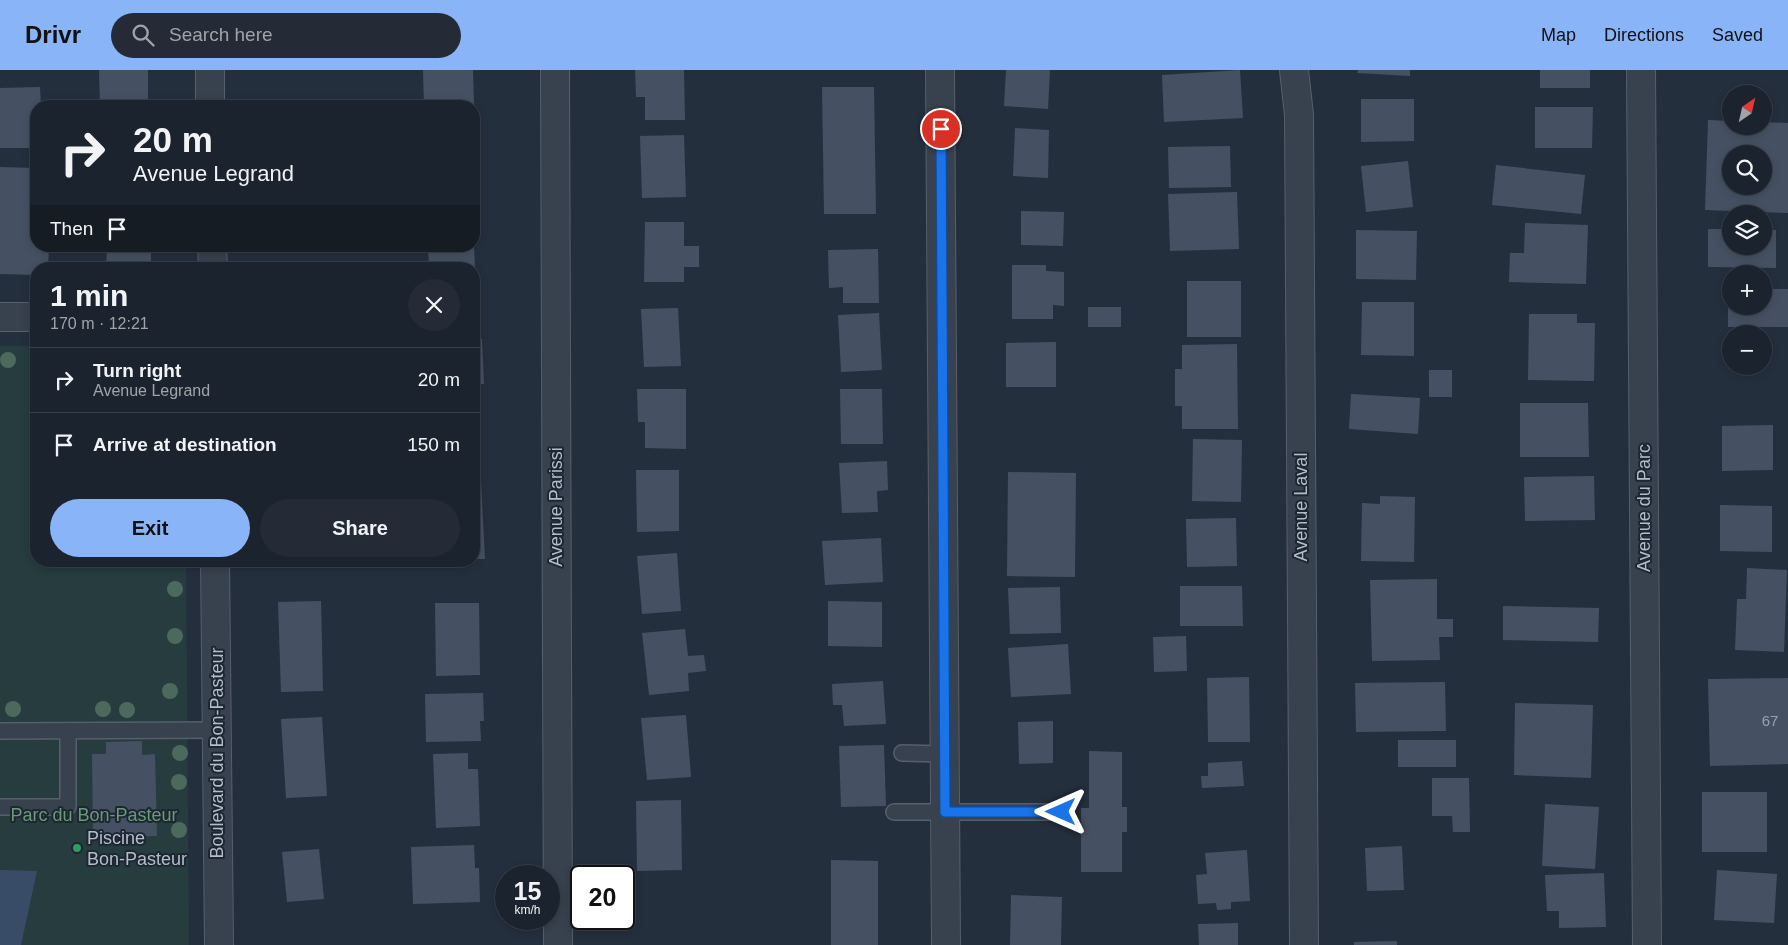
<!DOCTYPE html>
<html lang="en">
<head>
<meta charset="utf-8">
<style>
  body { margin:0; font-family:Helvetica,sans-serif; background:#242b36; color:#f1f3f6; height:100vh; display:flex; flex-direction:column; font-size:19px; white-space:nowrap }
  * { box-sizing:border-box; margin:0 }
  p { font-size:16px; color:#a0a4aa }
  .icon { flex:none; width:28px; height:28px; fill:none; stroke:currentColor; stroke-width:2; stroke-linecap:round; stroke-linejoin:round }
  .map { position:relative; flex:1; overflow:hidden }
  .drawer { position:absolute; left:30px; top:192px; width:450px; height:305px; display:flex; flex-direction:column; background:#1b232e; border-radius:20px; box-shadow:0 2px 8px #0003,0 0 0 1px #39404a }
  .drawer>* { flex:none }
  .hud { position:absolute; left:30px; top:30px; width:450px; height:152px; border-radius:20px; box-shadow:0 2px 8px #0003,0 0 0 1px #39404a; background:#1b232e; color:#f1f3f6; overflow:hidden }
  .needle { width:32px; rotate:34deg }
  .controls { position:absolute; left:1722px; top:15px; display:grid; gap:10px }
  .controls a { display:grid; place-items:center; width:50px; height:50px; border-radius:50%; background:#1b232e; box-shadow:0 2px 8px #0003,0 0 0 1px #39404a; font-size:25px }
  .speed { position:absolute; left:495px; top:795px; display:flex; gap:10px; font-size:25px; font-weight:700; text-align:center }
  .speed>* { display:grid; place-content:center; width:65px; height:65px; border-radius:50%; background:#1b232e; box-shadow:0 2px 8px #0003,0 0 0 1px #39404a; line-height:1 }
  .speed small { font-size:12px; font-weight:400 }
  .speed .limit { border:2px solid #111; border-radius:8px; background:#fff; color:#111 }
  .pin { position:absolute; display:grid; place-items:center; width:42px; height:42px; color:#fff; margin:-21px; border:2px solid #fff; border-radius:50%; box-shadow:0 1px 5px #0007 }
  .me { position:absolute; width:55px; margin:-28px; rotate:270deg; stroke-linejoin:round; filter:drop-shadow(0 0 4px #0008) }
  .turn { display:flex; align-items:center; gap:18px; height:105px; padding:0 20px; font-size:22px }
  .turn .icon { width:65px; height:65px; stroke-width:2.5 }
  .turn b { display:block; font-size:35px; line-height:42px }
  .then { display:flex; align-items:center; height:48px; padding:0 20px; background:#0003; gap:10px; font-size:19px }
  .round { display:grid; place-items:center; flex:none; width:52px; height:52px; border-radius:26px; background:#242b36 }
  .summary { display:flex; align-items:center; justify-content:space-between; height:85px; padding:0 20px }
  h1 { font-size:30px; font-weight:700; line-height:38px }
  .button { display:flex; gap:10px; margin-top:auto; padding:10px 20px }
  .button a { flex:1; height:58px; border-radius:30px; background:#8ab4f8; color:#111; font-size:20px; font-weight:700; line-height:58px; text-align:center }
  .button a+a { background:#242b36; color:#f1f3f6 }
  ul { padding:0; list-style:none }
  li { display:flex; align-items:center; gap:15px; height:65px; padding:0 20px; border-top:1px solid #39404a }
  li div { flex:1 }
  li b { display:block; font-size:19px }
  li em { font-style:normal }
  header { display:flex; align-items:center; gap:30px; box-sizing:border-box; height:70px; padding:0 25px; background:#8ab4f8; color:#111 }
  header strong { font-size:24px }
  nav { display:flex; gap:28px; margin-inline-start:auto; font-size:18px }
  .search { width:350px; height:45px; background:#242b36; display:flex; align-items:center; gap:12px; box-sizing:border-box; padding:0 18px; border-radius:28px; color:#a0a4aa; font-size:19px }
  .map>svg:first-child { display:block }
</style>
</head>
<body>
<header>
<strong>Drivr</strong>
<div class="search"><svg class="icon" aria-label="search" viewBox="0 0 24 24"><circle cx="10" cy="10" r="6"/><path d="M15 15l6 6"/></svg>Search here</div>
<nav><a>Map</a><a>Directions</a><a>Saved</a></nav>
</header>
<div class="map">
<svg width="1788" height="875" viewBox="0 0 1788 875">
  <rect width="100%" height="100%" fill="#242f3e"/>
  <polygon fill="#263c3f" points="0,276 36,276 36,491 186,491 189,875 0,875"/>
  <polygon fill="#394c67" points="0,800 37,801 21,875 0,875"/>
  <g fill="#455162" fill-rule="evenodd">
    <polygon points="99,0 148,0 148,36 100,36"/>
    <polygon points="423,0 473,0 474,36 424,36"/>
    <polygon points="635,0 684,0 685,50 645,50 645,27 636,27"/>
    <polygon points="1006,0 1050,0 1048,39 1004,36"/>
    <polygon points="1240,0 1243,48 1164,52 1162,5"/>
    <polygon points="1358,0 1410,0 1410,6 1357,3"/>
    <rect x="1540" y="0" width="50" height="18"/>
    <polygon points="40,17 41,36 36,36 36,78 0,78 0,18"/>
    <polygon points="822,17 874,17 876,144 824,144"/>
    <polygon points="1361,29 1414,29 1414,71 1361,72"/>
    <polygon points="1535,37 1593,37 1592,78 1535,78"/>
    <path d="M1708,50L1731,51V56H1764V52L1788,53V143L1705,140ZM1731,84H1764V116H1731Z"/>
    <polygon points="1015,58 1049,60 1048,108 1013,106"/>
    <polygon points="684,65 686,127 642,128 640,66"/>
    <polygon points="1230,76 1231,117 1169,118 1168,77"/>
    <polygon points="1408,91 1413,137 1366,142 1361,96"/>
    <polygon points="1496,95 1585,105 1581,144 1492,135"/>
    <polygon points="0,97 36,98 36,176 49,176 48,199 36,199 36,205 0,204"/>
    <polygon points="1237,122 1239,179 1170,181 1168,124"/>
    <polygon points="1021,141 1064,142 1063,176 1021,175"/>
    <polygon points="645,152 684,152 684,176 699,176 699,197 684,197 684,212 644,212"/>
    <polygon points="1525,153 1588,155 1586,214 1509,212 1510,183 1524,183"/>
    <polygon points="1708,159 1731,159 1731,176 1764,176 1764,160 1776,160 1776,198 1708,197"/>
    <polygon points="1356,160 1417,161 1416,210 1356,209"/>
    <polygon points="107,176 151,176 151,199 106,197"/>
    <polygon points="428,176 474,176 475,199 429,199"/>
    <polygon points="878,179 879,233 843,233 843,217 829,218 828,180"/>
    <polygon points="316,192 316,199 277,199 277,193"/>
    <polygon points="1012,195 1046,195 1046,201 1064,202 1064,236 1053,235 1053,249 1012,249"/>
    <polygon points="474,206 475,206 476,236 474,236"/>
    <rect x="1187" y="211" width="54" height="56"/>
    <polygon points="1728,219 1731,219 1731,236 1764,236 1764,219 1788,219 1788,257 1728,257"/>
    <polygon points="1362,232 1414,232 1414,286 1361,285"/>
    <rect x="1088" y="237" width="33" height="20"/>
    <polygon points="678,238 681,296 644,297 641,239"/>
    <polygon points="879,243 882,300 841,302 838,245"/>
    <polygon points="1529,244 1577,244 1577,253 1595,253 1594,311 1528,310"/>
    <polygon points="474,251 477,251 477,269 482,269 484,314 474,314"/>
    <polygon points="1056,272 1056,317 1006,317 1006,273"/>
    <polygon points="1237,274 1238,359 1182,359 1182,336 1175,336 1175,299 1182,299 1182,275"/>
    <rect x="1429" y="300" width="23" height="27"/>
    <polygon points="637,319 686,319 686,379 645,378 645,352 638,352"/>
    <polygon points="840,319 882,319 883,374 841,374"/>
    <polygon points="474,324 478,324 481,397 474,398"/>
    <polygon points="1351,324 1420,328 1418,364 1349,359"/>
    <polygon points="1520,333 1588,333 1589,387 1520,387"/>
    <polygon points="1773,355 1773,400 1722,401 1722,356"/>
    <polygon points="1193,369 1242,370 1241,432 1192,431"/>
    <polygon points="887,391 888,420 877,421 878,442 842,443 839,393"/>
    <polygon points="636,400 679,400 679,461 637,462"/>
    <polygon points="1008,402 1076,403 1075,507 1007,506"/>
    <polygon points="1594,406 1595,450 1525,451 1524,407"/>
    <polygon points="481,411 485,489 474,489 474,412"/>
    <polygon points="1380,426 1415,427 1414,492 1361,491 1362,433 1380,434"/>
    <polygon points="1720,435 1772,436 1772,482 1720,481"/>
    <polygon points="1236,448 1237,496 1187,497 1186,449"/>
    <polygon points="881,468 883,512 825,515 822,471"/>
    <polygon points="677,483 681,541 642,544 637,486"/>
    <polygon points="1747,498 1787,500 1784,582 1735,580 1737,529 1746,529"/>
    <polygon points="1437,509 1437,549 1453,549 1453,567 1439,567 1440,590 1372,591 1370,510"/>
    <polygon points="1180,516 1242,516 1243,556 1180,556"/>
    <polygon points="1060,517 1061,563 1010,564 1008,518"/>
    <polygon points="321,531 323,621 281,622 278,532"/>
    <polygon points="828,531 882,532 882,577 828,576"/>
    <polygon points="435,533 479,533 480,605 436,606"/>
    <polygon points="1503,536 1599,538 1598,572 1503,570"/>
    <polygon points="685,559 688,586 704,585 706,601 688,603 689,621 649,625 642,563"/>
    <polygon points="1186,566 1187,601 1154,602 1153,567"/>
    <polygon points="1068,574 1071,624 1011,627 1008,578"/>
    <polygon points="1249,607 1250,672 1208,672 1207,608"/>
    <polygon points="1788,608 1788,694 1710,696 1708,609"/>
    <polygon points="883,611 886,654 844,656 842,635 833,635 832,614"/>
    <polygon points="1445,612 1446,661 1356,662 1355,613"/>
    <polygon points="483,623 484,651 480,651 481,671 426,672 425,624"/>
    <polygon points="1515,633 1593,635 1591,708 1514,705"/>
    <polygon points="686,645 691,707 647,710 641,648"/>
    <polygon points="322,647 327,726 286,728 281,649"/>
    <polygon points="1053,651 1053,693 1019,694 1018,652"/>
    <rect x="1398" y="670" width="58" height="27"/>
    <polygon points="142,671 142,685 155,684 157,766 93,767 92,684 106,684 106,672"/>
    <polygon points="884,675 886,736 841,737 839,676"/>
    <polygon points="1089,681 1122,682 1122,737 1127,737 1127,762 1122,762 1122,802 1081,802 1081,738 1089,738"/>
    <polygon points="468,683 468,699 478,699 480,756 436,758 433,684"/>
    <polygon points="1242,691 1244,716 1202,718 1201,706 1208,706 1208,693"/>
    <polygon points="1432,708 1469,708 1470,762 1453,762 1452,746 1432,746"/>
    <rect x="1702" y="722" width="65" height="60"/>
    <polygon points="681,730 682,800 637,801 636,731"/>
    <polygon points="1545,734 1599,737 1595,799 1542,796"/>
    <polygon points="474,775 475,798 479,798 480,832 413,834 411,777"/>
    <polygon points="1402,776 1404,820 1367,821 1365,778"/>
    <polygon points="319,779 324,829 287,832 282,782"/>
    <polygon points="1247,780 1250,831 1231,832 1231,839 1217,840 1216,833 1198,834 1196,805 1207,804 1205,783"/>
    <polygon points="831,790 878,791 878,875 831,875"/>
    <polygon points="1717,800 1777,804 1774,853 1714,850"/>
    <polygon points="1604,803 1606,857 1559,858 1559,841 1547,841 1545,805"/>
    <polygon points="1011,825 1062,827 1061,875 1010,875"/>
    <polygon points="1238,853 1238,875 1199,875 1198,854"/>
    <polygon points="1397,871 1397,875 1354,875 1354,872"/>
  </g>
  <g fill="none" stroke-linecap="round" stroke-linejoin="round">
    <defs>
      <g id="lane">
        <polyline points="0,661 217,660"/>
        <polyline points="902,683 944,684"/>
        <polyline points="0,737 68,737 68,661"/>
        <polyline points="894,742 1061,742"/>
      </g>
      <g id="street">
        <polyline points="210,0 210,36"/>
        <polyline points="555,0 558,875"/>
        <polyline points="940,0 946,875"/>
        <polyline points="1294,0 1299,45 1304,875"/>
        <polyline points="1641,0 1647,875"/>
        <polyline points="212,176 213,199"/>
        <polyline points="0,247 36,247"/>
        <polyline points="215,491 219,875"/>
      </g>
    </defs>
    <use href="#lane" stroke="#565f6c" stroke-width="18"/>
    <use href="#street" stroke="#565f6c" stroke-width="30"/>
    <use href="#lane" stroke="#38414e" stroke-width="15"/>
    <use href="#street" stroke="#38414e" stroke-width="28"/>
  </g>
  <g fill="#4b6a5d">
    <circle cx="8" cy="290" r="8"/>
    <circle cx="175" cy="519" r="8"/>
    <circle cx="175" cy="566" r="8"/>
    <circle cx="170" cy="621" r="8"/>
    <circle cx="13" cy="639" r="8"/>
    <circle cx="103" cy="639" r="8"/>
    <circle cx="127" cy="640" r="8"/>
    <circle cx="180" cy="683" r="8"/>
    <circle cx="179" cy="712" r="8"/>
    <circle cx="179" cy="760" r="8"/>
  </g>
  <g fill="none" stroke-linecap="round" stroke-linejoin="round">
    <defs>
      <polyline id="route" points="941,59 945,742 1061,742"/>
    </defs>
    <use href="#route" stroke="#114b97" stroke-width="12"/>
    <use href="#route" stroke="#1a73e8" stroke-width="9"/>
  </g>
  <circle fill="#2e9e5b" stroke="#1d2633" stroke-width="2" cx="77" cy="778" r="5"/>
  <g text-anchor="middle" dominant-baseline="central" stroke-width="4" stroke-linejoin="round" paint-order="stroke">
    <g font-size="15" fill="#98a1af">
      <text x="1770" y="650">67</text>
    </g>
    <g font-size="18" fill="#b4bcc9" stroke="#1d2633">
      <text transform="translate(556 437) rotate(-90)">Avenue Parissi</text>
      <text transform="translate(1301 437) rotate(-90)">Avenue Laval</text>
      <text transform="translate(1644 438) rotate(-90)">Avenue du Parc</text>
      <text transform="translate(217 683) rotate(-90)">Boulevard du Bon-Pasteur</text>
    </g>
    <g font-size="18" fill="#6b9a76" stroke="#1d2633">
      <text x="94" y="745">Parc du Bon-Pasteur</text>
    </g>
    <g font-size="18" fill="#b4bcc9" stroke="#1d2633" text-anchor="start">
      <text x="87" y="768">Piscine<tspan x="87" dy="21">Bon-Pasteur</tspan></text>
    </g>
  </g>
</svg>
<div class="controls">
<a><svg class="needle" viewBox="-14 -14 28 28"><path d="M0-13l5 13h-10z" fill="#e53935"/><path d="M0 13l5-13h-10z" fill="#a0a4aa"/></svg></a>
<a><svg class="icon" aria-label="search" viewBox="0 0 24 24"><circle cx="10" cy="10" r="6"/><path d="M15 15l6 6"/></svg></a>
<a><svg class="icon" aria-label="layers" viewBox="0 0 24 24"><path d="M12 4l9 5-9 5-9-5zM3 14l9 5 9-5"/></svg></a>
<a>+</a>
<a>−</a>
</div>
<div class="speed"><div>15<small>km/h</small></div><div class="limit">20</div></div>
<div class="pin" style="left:941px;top:59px;background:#d93025"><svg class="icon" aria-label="arrive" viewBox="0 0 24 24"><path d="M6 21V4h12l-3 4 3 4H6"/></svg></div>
<svg class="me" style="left:1061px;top:742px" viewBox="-20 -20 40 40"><path d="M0-17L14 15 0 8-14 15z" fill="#1a73e8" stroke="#fff" stroke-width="4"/></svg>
<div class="hud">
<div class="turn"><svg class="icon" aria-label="right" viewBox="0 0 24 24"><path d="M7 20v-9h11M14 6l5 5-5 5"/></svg><div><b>20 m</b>Avenue Legrand</div></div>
<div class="then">Then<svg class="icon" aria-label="arrive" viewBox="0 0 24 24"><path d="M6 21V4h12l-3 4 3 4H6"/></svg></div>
</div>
<section class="drawer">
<div class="summary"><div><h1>1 min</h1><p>170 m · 12:21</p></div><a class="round"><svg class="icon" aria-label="close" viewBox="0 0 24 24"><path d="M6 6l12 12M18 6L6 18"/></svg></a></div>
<ul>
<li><svg class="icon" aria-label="right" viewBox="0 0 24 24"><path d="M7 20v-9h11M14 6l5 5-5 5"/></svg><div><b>Turn right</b><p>Avenue Legrand</p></div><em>20 m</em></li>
<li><svg class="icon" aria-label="arrive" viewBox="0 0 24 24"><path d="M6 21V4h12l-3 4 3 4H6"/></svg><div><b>Arrive at destination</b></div><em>150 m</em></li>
</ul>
<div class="button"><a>Exit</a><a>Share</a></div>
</section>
</div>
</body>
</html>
